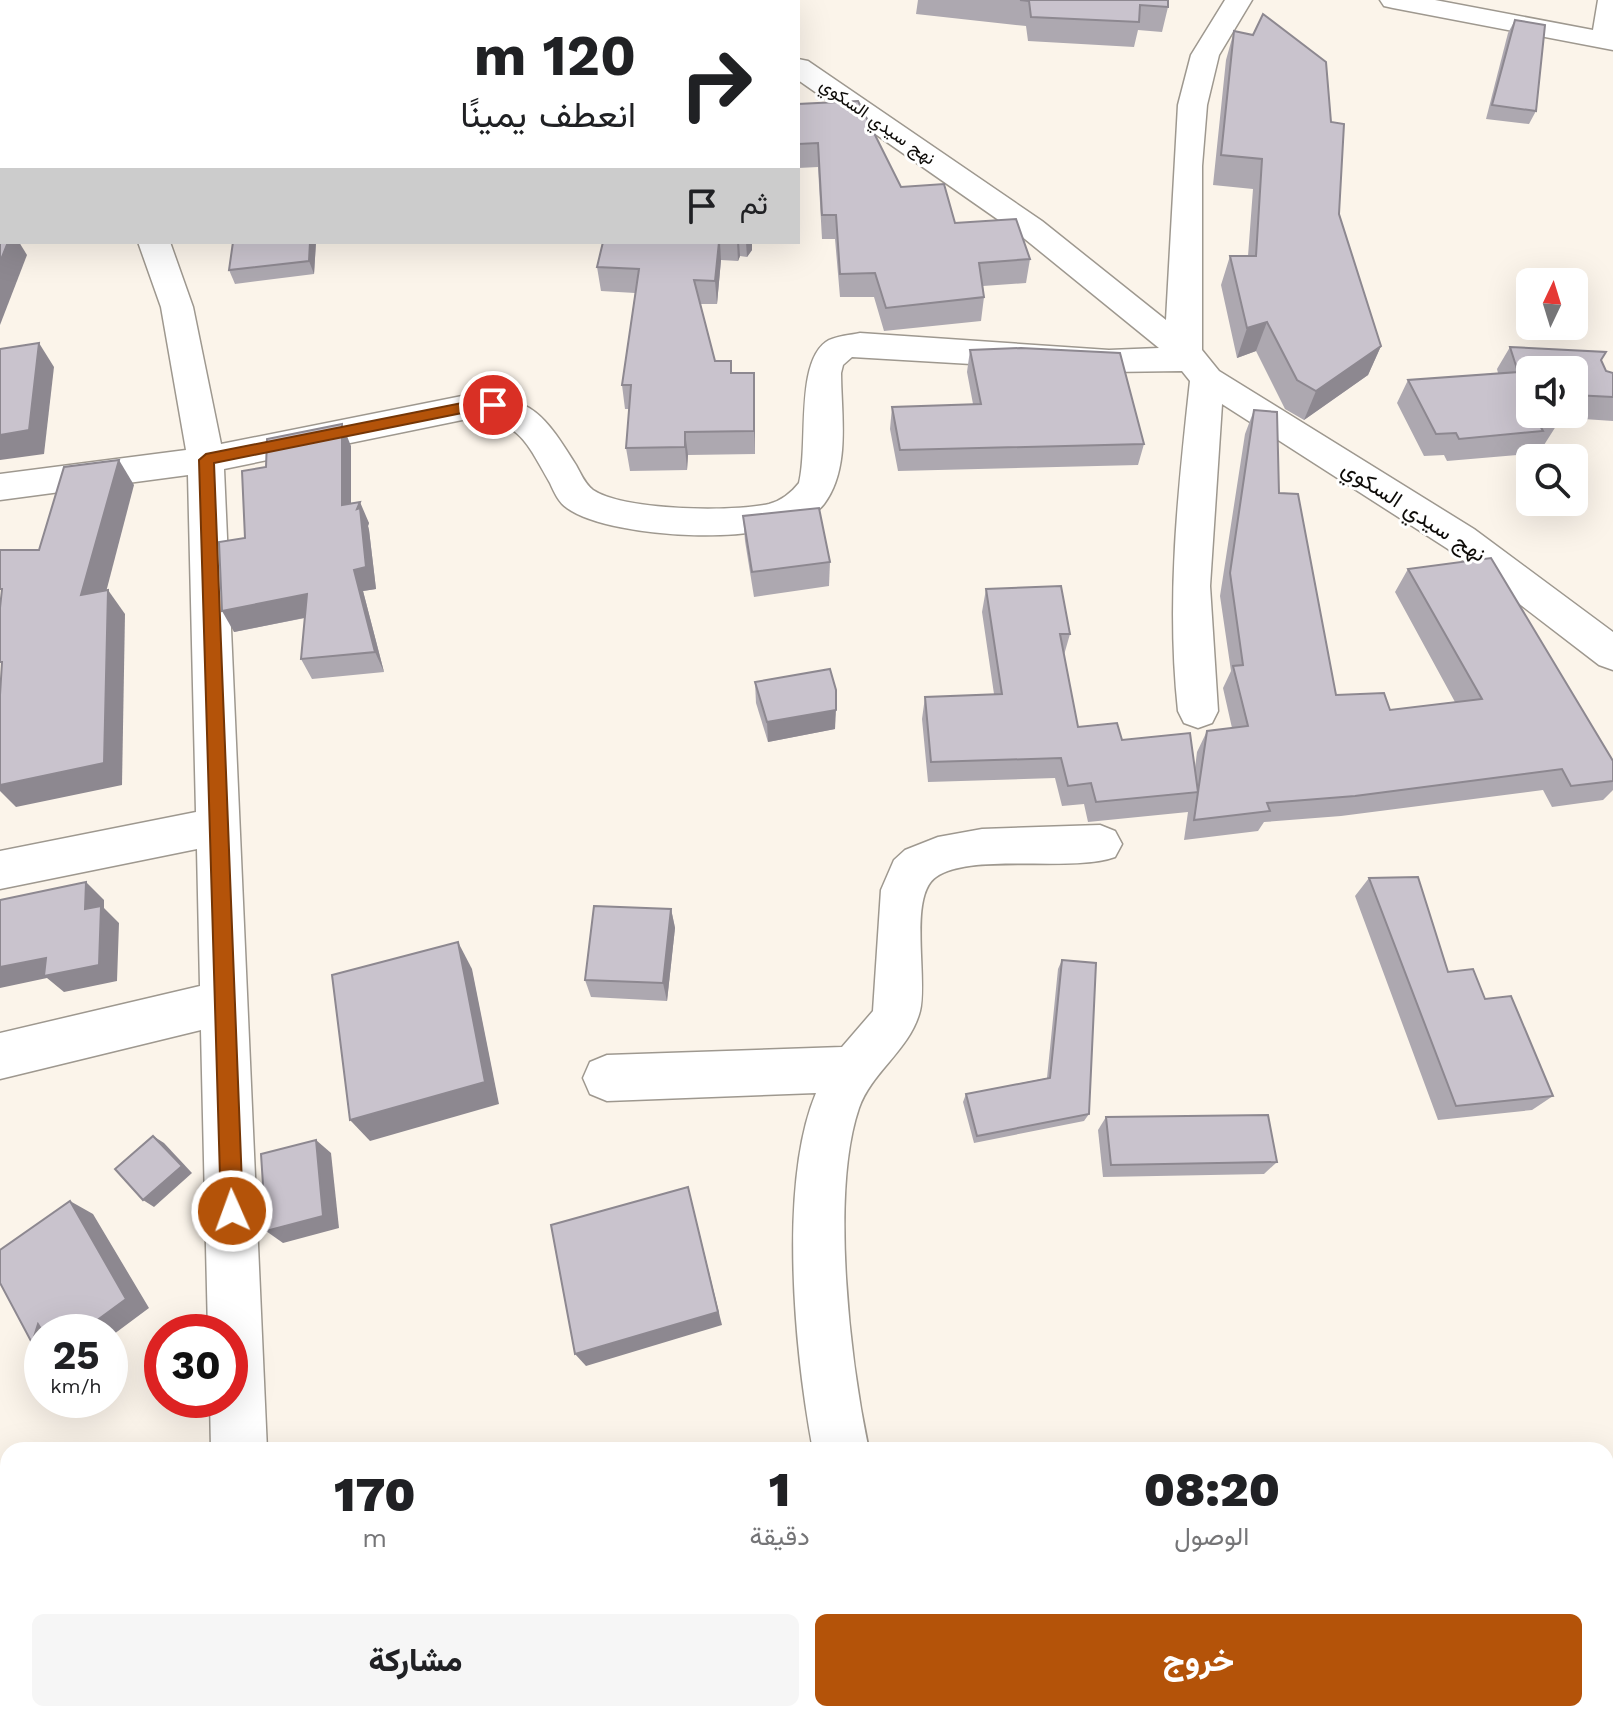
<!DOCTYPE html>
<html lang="ar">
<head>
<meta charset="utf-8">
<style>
  body { margin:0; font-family:"Work Sans",Vazirmatn,sans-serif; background:#f6f6f6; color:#202124; direction:rtl; height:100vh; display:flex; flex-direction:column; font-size:30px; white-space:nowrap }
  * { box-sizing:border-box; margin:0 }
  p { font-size:26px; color:#757577 }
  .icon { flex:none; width:44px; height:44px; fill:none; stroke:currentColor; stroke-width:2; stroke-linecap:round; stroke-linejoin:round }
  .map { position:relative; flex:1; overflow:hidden; direction:ltr }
  .details { position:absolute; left:0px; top:1442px; width:1614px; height:280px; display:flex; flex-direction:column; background:#fff; border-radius:24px 24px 0 0; box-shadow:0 8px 32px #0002; direction:rtl }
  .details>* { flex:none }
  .hud { position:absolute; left:0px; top:0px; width:800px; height:244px; box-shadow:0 8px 32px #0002; direction:rtl; background:#fff; color:#202124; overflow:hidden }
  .needle { width:52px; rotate:4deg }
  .buttons { position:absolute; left:1516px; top:268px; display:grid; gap:16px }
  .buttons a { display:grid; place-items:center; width:72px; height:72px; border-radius:12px; background:#fff; box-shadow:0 8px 32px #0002; font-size:40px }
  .speed { position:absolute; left:24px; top:1314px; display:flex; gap:16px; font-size:40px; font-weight:700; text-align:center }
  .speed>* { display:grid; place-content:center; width:104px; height:104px; border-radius:50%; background:#fff; box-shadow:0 8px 32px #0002; line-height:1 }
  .speed small { font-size:20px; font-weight:400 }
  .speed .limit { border:12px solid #d22; background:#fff; color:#111 }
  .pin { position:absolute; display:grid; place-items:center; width:68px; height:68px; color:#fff; margin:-34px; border:4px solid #fff; border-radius:50%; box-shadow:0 2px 8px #0007 }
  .me { position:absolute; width:88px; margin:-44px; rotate:358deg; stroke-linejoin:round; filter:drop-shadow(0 0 6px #0008) }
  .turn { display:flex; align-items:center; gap:28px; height:168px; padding:0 32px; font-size:36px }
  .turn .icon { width:104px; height:104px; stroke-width:2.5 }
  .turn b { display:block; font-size:56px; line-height:68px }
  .then { display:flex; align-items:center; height:76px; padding:0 32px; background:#0003; gap:16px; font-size:30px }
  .eta { display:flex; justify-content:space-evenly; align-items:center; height:136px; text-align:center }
  .eta b { font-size:48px; font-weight:800; line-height:56px }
  .button { display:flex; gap:16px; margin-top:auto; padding:16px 32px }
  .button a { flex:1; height:92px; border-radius:12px; background:#b45309; color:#fff; font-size:32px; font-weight:800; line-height:92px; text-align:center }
  .button a+a { background:#f6f6f6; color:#202124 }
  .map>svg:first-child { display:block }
</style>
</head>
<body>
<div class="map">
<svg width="1613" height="1722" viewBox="0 0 1613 1722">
  <rect width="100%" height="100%" fill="#fbf4ea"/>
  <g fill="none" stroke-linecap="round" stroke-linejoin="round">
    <defs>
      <g id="street">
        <polygon points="21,0 47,0 48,2 22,2"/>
        <polygon points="717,0 744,0 745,2 718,2"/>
        <path d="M1225,0H1252L1219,55L1207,105L1202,166V350L1219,371L1474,529L1613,632V670L1599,665L1448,549L1222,404L1210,586L1218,711L1212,723L1198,728L1184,723L1178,711C1166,600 1178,491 1190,381L1182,371L1109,372L852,357L843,365L841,373C841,414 851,468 824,504C788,550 611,540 567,508C559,503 554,492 550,483C528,445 520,420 472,418L224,469L267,1450H211L210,1400H230V1332H208L201,1030L0,1079V1033L200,986L197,849L0,889V851L196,812L188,475L0,500V474L186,450L161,307L138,242H170L193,307L221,444L472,394C533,397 545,416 576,465C581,474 585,484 593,490C625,511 732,512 769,504C781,501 792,492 799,483C809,446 794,359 829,340C838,336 850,335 860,333L1109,350L1159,348L1020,235L798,80V59L808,61L1042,221L1166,320L1178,105L1191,55Z"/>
        <polygon points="1380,0 1435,0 1593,30 1598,0 1613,0 1613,50 1393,8 1384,6"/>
        <path d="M1100,825L1115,831L1122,844L1115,857C1071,873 972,852 936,877C908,896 928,979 920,1011C910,1050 872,1071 859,1108C830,1193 850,1361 869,1450H813C795,1354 778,1184 816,1093L607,1101L590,1094L583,1078L590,1062L607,1055L842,1047L873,1011L881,890L894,860L905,850L938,837L982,829Z"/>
        <polygon points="238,1714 300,1714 302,1722 240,1722"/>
        <polygon points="875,1714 937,1714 939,1722 877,1722"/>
      </g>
    </defs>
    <use href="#street" stroke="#9e988f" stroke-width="3"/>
    <use href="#street" fill="#fff" fill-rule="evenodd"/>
  </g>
  <g fill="#ada8b0" fill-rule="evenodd">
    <polygon points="918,0 1168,0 1168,7 1162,32 1138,30 1134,47 1028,41 1026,26 916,14"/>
    <polygon points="1515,20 1536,111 1529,124 1486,119 1508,33"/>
    <polygon points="1234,31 1339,214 1381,346 1368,375 1304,420 1285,409 1256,351 1237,358 1221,285 1230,256 1248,256 1253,189 1213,185 1226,60"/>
    <polygon points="798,104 901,187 955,223 1030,259 1026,283 983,286 984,297 981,321 884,331 874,297 840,297 835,239 822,239 818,167 798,168"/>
    <polygon points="233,242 316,242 314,274 235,284 229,270"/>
    <polygon points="603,242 752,242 752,250 747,257 740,256 738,261 721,260 717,304 700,304 715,361 732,373 754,373 755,454 688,455 687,470 630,471 626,448 629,409 625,409 622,385 635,293 601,291 597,267"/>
    <path d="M1510,347L1601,360L1606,371L1613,373V421L1554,417L1558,423L1544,445L1534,446L1529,454L1447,461L1444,455L1424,456L1397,403L1408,380L1498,373L1497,369ZM1530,370H1574V414H1530Z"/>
    <polygon points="970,350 1144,444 1138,465 898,471 890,429 892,407 973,404 967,372"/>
    <polygon points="1254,410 1279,493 1336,695 1390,710 1455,702 1395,592 1408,569 1613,761 1613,790 1603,800 1552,807 1543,790 1341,816 1264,822 1258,831 1184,840 1188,812 1088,822 1084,804 1062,806 1055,778 928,782 922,719 925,697 994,694 982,612 986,589 1070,634 1064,655 1078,727 1122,740 1195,768 1197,752 1207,731 1232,728 1223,688 1231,671 1220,596 1245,434"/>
    <polygon points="351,446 351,503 369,523 368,526 369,530 376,589 363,591 384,672 312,679 301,659 305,618 234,632 245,538 266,467"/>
    <polygon points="743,516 830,562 829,586 754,597 745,541"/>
    <polygon points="755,682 835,729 768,742 756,703"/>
    <polygon points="1369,878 1448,972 1485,999 1553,1096 1532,1110 1438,1120 1355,896"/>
    <polygon points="671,909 675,928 667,1001 591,997 585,980"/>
    <polygon points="1062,960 1089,1114 1084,1121 974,1143 963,1102 966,1094 1047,1078 1058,969"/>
    <polygon points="1106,1117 1277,1162 1264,1174 1103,1177 1098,1130"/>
    <polygon points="1077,1714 1128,1714 1130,1722 1055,1722"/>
    <polygon points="1375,1714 1492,1714 1495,1722 1377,1722"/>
  </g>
  <g fill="#8d8890">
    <polygon points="157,0 170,0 170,2 156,2"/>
    <polygon points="0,130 2,130 2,154 0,155"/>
    <polygon points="8,242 19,242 27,255 0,325 0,262"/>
    <polygon points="310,242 316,242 314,274 309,261"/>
    <polygon points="719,242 720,242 721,260 717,304 715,281"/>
    <polygon points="737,242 739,242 740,256 738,261"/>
    <polygon points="746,242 752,242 752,250 747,257"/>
    <polygon points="1267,322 1256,351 1237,358 1247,328"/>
    <polygon points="39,343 54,367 44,454 0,460 0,435"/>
    <polygon points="1381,346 1368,375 1304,420 1316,391"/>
    <polygon points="754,373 755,397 755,454 754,431"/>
    <polygon points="342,424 351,446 351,526 342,505"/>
    <polygon points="685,432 688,455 687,470 685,447"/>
    <polygon points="119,460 134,485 99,619 81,595"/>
    <polygon points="360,502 369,523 368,526 369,530 376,589 363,591 384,672 375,652 354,570 357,509"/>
    <polygon points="108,590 125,614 122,785 16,807 0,791 0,785"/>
    <polygon points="307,594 318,615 234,632 222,611"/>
    <polygon points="836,710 835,729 768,742 767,722"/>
    <polygon points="86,882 104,900 104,908 119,923 117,981 64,992 47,978 0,988 0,967 85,909"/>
    <polygon points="671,909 675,928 667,1001 663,983"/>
    <polygon points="458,942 472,969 499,1104 370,1141 350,1120"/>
    <polygon points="153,1136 164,1143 192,1173 154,1207 143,1200"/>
    <polygon points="316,1140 331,1153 339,1228 283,1243 266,1231"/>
    <polygon points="688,1187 722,1325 586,1366 575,1354"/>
    <polygon points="70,1201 93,1214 149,1308 110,1337 110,1332 81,1332"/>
    <polygon points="38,1324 42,1332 42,1346 32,1343"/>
    <polygon points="91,1445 117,1450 94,1450"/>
    <polygon points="0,1475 8,1476 8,1494 0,1517"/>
    <polygon points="124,1714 149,1714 141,1722 116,1722"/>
  </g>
  <g fill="#c9c3cd" stroke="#8d8890" stroke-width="2">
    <polygon points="47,0 157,0 156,2 47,2"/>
    <polygon points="222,0 254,0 254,2 214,2"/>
    <polygon points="369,0 537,0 536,2 368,2"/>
    <polygon points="642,0 722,0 723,2 643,2"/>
    <polygon points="1020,0 1168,0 1168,7 1140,5 1139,22 1031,17 1029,1"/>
    <polygon points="1263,14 1326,62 1331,122 1344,124 1339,214 1381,346 1316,391 1297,380 1267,322 1247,328 1230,256 1256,256 1262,159 1221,155 1234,31 1253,35"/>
    <polygon points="1515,20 1545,25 1536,111 1492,105"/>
    <rect x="0" y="59" width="2" height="71"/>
    <polygon points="858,101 901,187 944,184 955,223 1016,219 1030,259 979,263 984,297 886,308 875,273 840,274 836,215 822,215 818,143 798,144 798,104"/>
    <polygon points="0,231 2,231 2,242 8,242 0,262"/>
    <polygon points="233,242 310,242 309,261 229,270"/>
    <polygon points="603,242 719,242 715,281 694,280 715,361 731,361 731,373 754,373 754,431 685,432 685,447 626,448 631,385 622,385 639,269 597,267"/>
    <polygon points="39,343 29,430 0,435 0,349"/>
    <polygon points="1510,347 1606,352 1601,360 1606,371 1613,373 1613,397 1574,395 1574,370 1530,370 1530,414 1553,414 1558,423 1539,424 1543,431 1459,439 1456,433 1436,434 1408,380 1518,372"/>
    <polygon points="1021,348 1120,353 1144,444 900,450 892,407 981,404 970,350"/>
    <polygon points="1254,410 1277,412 1279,493 1298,494 1336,695 1384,693 1390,710 1482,699 1408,569 1491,558 1613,761 1613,781 1571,786 1562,769 1355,796 1267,803 1270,811 1194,820 1198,792 1096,802 1091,783 1068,786 1061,758 931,762 925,697 1002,694 986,589 1061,586 1070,634 1060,634 1078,727 1117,723 1122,740 1190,733 1198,792 1207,731 1248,726 1233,666 1243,665 1230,573"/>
    <polygon points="342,424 342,505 360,502 357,509 360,508 366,567 354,570 375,652 301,659 307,594 222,611 219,542 245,538 242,471 266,467 267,439"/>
    <polygon points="119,460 81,595 108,590 104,763 0,785 0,695 2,662 0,662 0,608 2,589 0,589 0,550 39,550 64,467"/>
    <polygon points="819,508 830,562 752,572 743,516"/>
    <polygon points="830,669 836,690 836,710 767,722 755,682"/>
    <polygon points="1418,877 1448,972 1473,969 1485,999 1511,996 1553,1096 1456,1106 1369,878"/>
    <polygon points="86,882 85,909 101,906 99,965 44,976 46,958 0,967 0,900"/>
    <polygon points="594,906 671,909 663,983 585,980"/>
    <polygon points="458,942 485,1082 350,1120 332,975"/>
    <polygon points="1062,960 1096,963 1089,1114 977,1136 966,1094 1050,1078"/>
    <polygon points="1268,1115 1277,1162 1111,1165 1106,1117"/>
    <polygon points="153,1136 182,1166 143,1200 115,1169"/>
    <polygon points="316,1140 323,1216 266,1231 261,1154"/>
    <polygon points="688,1187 718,1312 575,1354 551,1225"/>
    <polygon points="70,1201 126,1299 81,1332 43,1332 38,1324 32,1343 0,1283 0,1250"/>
    <polygon points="91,1445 94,1450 85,1450"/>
    <polygon points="8,1512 8,1653 3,1657 0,1650 0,1519"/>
    <polygon points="77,1714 124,1714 116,1722 69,1722"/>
    <polygon points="643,1714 833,1714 829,1716 831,1722 645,1722"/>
    <polygon points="1101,1714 1128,1714 1130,1722 1079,1722"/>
    <polygon points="1393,1714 1492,1714 1495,1722 1396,1722"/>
  </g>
  <polygon fill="#b45309" stroke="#753606" stroke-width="2" points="493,400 500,405 498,409 472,411 214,463 243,1211 239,1218 232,1222 225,1218 221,1211 199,460 206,454 472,401"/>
  <g text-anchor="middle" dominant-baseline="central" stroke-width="6" stroke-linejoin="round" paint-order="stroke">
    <g font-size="18" fill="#0d0b08" stroke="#fff">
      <text transform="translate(878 121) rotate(35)">نهج سيدي السكوي</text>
    </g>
    <g font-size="22" fill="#0d0b08" stroke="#fff">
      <text transform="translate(1414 511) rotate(33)">نهج سيدي السكوي</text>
    </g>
  </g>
</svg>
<div class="buttons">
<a><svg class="needle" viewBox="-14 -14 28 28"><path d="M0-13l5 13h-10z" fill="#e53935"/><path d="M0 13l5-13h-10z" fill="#757577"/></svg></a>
<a><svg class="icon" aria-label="sound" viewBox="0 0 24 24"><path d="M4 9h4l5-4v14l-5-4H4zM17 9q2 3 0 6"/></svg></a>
<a><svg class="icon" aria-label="search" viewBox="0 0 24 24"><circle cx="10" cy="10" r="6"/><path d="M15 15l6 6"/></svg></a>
</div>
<div class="speed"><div>25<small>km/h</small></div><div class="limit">30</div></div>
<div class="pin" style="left:493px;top:405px;background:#d93025"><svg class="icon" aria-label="arrive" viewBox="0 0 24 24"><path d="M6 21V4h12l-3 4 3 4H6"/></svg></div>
<svg class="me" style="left:232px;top:1211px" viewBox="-20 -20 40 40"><circle r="17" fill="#b45309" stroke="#fff" stroke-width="3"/><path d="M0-11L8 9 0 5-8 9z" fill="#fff"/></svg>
<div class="hud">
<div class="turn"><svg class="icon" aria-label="right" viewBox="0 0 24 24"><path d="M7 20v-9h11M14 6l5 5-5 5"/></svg><div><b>120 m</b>انعطف يمينًا</div></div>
<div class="then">ثم<svg class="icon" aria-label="arrive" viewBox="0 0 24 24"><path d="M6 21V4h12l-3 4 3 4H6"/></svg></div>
</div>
<section class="details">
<div class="eta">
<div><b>08:20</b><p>الوصول</p></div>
<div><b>1</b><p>دقيقة</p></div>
<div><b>170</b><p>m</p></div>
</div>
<div class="button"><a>خروج</a><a>مشاركة</a></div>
</section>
</div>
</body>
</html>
